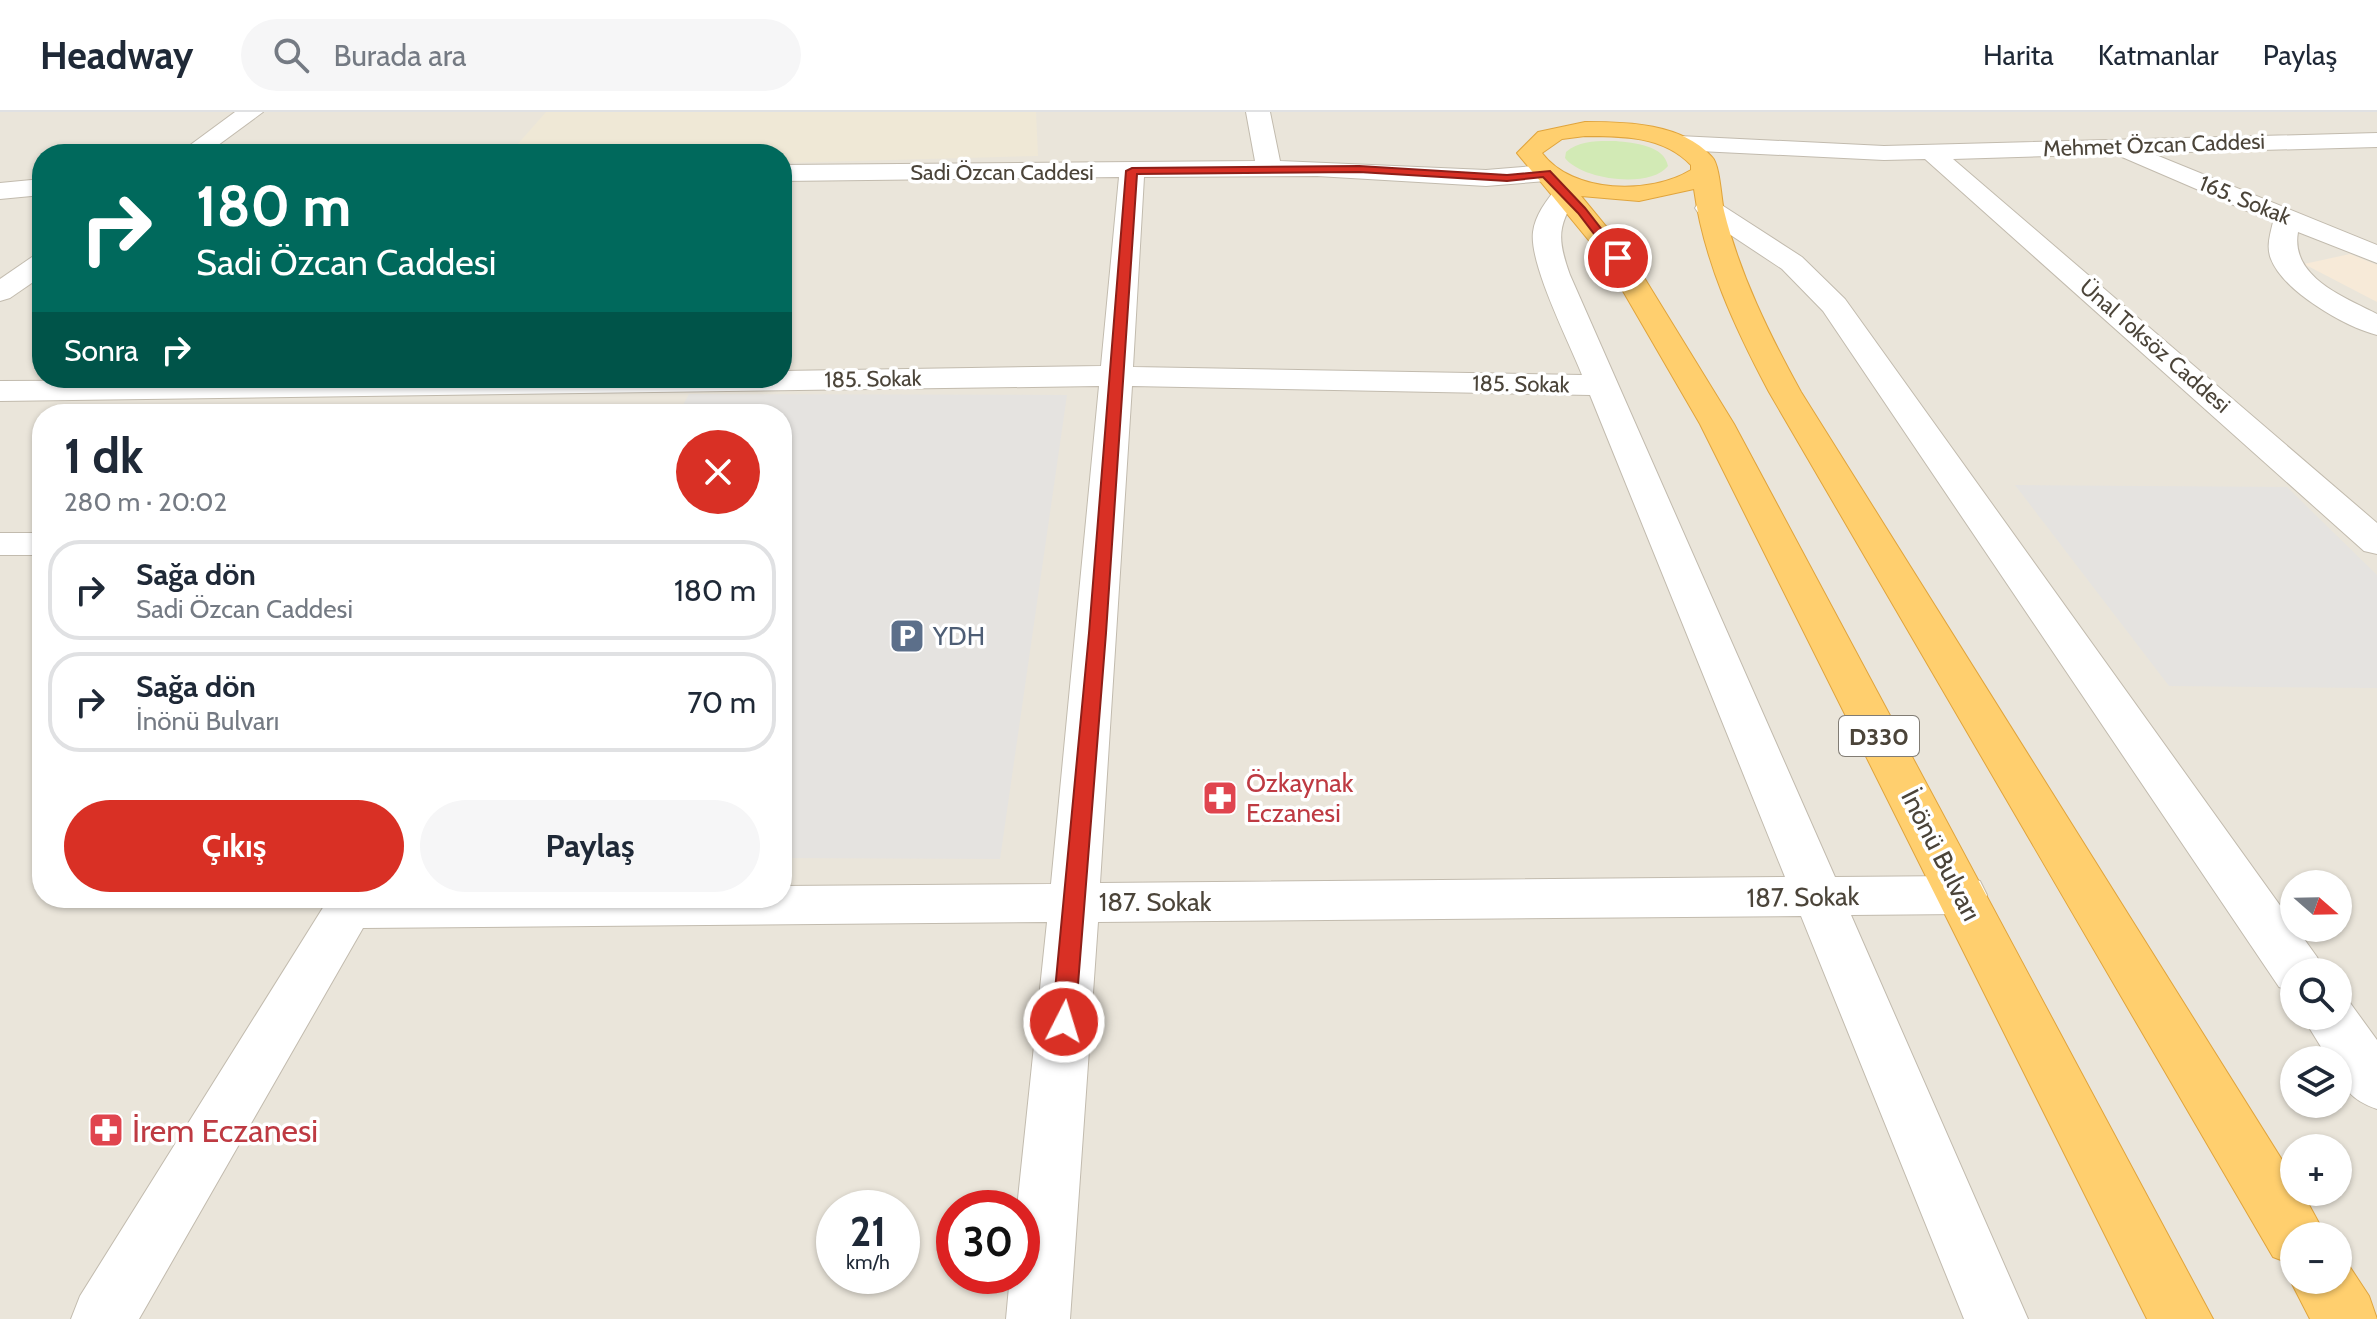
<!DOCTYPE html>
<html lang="tr">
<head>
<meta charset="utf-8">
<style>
  body { margin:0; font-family:Cabin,sans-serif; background:#f6f6f7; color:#1f2937; height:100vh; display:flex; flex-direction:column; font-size:30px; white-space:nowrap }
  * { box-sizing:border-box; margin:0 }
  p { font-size:26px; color:#747a83 }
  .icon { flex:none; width:44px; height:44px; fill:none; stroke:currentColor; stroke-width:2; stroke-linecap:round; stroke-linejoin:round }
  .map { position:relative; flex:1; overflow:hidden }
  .details { position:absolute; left:32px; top:292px; width:760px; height:504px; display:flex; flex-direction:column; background:#fff; border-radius:32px; box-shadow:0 2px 6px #0004 }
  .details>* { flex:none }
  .guide { position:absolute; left:32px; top:32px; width:760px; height:244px; border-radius:32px; box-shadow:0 2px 6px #0004; background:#00695c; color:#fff; overflow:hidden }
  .needle { width:52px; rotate:110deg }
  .tools { position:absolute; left:2280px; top:758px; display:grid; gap:16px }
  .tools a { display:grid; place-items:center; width:72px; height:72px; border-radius:50%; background:#fff; box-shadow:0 2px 6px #0004; font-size:40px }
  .speed { position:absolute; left:816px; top:1078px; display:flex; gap:16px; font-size:40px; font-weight:700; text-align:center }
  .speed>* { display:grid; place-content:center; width:104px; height:104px; border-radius:50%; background:#fff; box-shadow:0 2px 6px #0004; line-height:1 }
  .speed small { font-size:20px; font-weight:400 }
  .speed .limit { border:12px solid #d22; background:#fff; color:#111 }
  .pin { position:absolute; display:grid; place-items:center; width:68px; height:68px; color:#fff; margin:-34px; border:4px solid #fff; border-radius:50%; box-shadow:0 2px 8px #0007 }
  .me { position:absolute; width:88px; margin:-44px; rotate:5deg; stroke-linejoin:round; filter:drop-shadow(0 0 6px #0008) }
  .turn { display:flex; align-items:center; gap:28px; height:168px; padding:0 32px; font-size:36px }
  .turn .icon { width:104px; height:104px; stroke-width:2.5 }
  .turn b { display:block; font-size:56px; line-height:68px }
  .then { display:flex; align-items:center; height:76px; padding:0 32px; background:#0003; gap:16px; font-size:30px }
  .round { display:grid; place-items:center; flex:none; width:84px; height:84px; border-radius:42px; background:#f6f6f7 }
  .overview { display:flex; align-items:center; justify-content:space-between; height:136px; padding:0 32px }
  h1 { font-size:48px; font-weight:800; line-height:60px }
  .primary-button { display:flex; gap:16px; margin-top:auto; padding:16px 32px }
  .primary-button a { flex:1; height:92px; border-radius:48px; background:#d93025; color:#fff; font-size:32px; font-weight:800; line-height:92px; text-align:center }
  .primary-button a+a { background:#f6f6f7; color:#1f2937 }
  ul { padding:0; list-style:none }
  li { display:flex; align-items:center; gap:24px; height:100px; margin:0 16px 12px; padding:0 16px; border:4px solid #e0e1e3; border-radius:32px }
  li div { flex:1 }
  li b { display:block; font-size:30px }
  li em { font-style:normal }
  header { display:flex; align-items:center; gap:48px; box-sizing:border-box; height:112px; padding:0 40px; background:#fff; border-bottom:2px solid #e0e1e3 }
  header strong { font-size:38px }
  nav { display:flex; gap:44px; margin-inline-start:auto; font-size:28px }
  .search { width:560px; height:72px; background:#f6f6f7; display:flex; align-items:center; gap:20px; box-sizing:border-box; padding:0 28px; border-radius:44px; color:#747a83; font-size:30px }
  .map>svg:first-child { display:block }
</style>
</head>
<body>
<header>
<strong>Headway</strong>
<div class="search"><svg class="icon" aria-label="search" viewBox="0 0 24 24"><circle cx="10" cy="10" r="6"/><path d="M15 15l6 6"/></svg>Burada ara</div>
<nav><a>Harita</a><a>Katmanlar</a><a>Paylaş</a></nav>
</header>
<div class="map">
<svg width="2377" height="1207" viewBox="0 0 2377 1207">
  <rect width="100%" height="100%" fill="#f6f3ec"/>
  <path fill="#eae5da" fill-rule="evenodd" d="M0,0H2377V1207H0ZM42,42H782V266H42ZM42,302H782V786H42ZM2294,772H2338V816H2294ZM2294,860H2338V904H2294ZM2294,948H2338V992H2294ZM2294,1036H2338V1080H2294ZM834,1096H902V1164H834ZM954,1096H1022V1164H954ZM2294,1124H2338V1168H2294Z"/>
  <polygon fill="#f7ead8" points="2350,142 2377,153 2377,190 2304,152"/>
  <polygon fill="#efe8d6" points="546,0 1036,0 1038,44 782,51 782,42 509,42"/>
  <path fill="#d2eab5" d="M1616,29C1634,31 1664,33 1668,54C1650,77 1582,68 1565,46L1566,40C1580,28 1598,29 1616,29Z"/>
  <g fill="#e5e3e0">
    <polygon points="689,282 1067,283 1000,747 782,746 782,302 678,302"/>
    <polygon points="2015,373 2287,375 2377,463 2377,576 2169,574"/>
  </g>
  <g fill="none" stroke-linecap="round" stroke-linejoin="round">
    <defs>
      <g id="minor">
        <polygon points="235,0 263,0 206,42 178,42"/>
        <path d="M1246,0H1270L1280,49L1486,58L1546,53L1555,56L1559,61L1555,66L1546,69L1486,74L1317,64L1144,65L1133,255L1582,263C1569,230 1529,152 1533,120C1535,103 1547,88 1557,75H1575L1579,81C1557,113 1557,127 1570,163L1835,765L1962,764L1980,769L1987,783L1980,797L1962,802L1851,803L2028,1207H1964L1801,804L1098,810L1070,1207H1006L1010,1164H1022V1096H1017L1047,810L363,816L139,1207H71L80,1184L329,786H782V774L1051,772L1099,274L0,289V269L782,266V259L1101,254L1119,65L782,69V53L1255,49ZM1132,274L1590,283L1785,765L1100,771Z"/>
        <path d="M2377,21V35L2151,41L2377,133V151L2298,120C2290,165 2344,185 2377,202V223C2345,215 2283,179 2271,147C2266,135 2270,123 2273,110L2115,42L1953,47L2377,411V442L2364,439L1925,47L1884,48L1679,38L1670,36L1667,31L1670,26L1679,24L1884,34Z"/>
        <polygon points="42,67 42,83 0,87 0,71"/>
        <polygon points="1708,88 1717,90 1802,145 1845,187 2317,845 2324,860 2294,860 2294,880 2279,875 1823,199 1782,157 1699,102 1695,96 1699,90"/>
        <polygon points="42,142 42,164 10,186 0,189 0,167 32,145"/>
        <rect x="0" y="421" width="42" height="22"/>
        <path d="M2338,885L2348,888L2377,928V997C2353,989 2338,975 2338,948H2329L2302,904H2338Z"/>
      </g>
      <g id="highway">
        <path d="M1585,10C1627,10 1682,11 1712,45C1720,53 1721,86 1724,99C1740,163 1769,222 1801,280L2294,1067V1080H2302L2326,1124H2294V1153L2273,1145L1769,280C1735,216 1704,150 1694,77L1639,89L1581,84L1632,146L1734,312L2213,1207H2147L1700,312L1605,148L1517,41L1538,20ZM1585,24C1623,24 1663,24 1691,53V58C1650,83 1573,82 1542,41L1562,27Z"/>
        <polygon points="2338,1144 2344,1146 2369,1184 2377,1207 2310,1207 2290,1168 2294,1159 2294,1168 2338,1168"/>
      </g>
    </defs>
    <use href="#minor" stroke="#c2bbae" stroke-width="2"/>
    <use href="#highway" stroke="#e0a43c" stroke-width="2"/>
    <use href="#minor" fill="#fff" fill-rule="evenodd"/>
    <use href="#highway" fill="#ffcf6e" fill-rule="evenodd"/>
  </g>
  <polygon fill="#d93025" stroke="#8d1f18" stroke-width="2" points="1359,54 1507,63 1550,59 1585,96 1624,146 1614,148 1578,101 1543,65 1507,69 1359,60 1137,62 1106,521 1075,910 1072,917 1064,919 1056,917 1052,910 1089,521 1126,59 1132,56"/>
  <defs>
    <symbol id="parking-square" viewBox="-11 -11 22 22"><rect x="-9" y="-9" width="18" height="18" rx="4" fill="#5c6f8a" stroke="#fff"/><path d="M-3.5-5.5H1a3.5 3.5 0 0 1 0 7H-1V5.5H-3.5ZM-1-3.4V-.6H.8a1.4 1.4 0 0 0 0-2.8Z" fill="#fff"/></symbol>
    <symbol id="pharmacy-square" viewBox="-11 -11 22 22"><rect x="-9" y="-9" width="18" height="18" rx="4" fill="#e0444e" stroke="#fff"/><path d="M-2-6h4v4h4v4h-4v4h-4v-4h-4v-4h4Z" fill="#fff"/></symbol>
  </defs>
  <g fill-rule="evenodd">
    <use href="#parking-square" x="887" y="504" width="40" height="40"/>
    <use href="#pharmacy-square" x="1200" y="666" width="40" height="40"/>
    <use href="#pharmacy-square" x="86" y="998" width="40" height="40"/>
  </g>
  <g text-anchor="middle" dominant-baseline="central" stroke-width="7" stroke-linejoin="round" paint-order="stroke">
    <g font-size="22" fill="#4b4439" stroke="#fff">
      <text transform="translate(2154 33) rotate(-2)">Mehmet Özcan Caddesi</text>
      <text x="1002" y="60">Sadi Özcan Caddesi</text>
      <text transform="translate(2245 88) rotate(22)">165. Sokak</text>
      <text transform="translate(2155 234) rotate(41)">Ünal Toksöz Caddesi</text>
      <text transform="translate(873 267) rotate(-1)">185. Sokak</text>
      <text transform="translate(1521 272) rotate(1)">185. Sokak</text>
    </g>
    <rect fill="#fff" stroke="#817c74" stroke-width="2" x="1839" y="604" width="80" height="40" rx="6"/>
    <g font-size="24" font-weight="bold" fill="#4b4439">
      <text x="1879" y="624">D330</text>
    </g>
    <g font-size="26" fill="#4e5e75" stroke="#fff" text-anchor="start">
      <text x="933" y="524">YDH</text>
    </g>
    <g font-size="26" fill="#be3a42" stroke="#fff" text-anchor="start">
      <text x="1246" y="671">Özkaynak<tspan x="1246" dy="30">Eczanesi</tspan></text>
    </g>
    <g font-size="26" fill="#4b4439" stroke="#fff">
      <text transform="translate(1941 743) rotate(63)">İnönü Bulvarı</text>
      <text transform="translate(1803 785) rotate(-1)">187. Sokak</text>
      <text x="1155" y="790">187. Sokak</text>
    </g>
    <g font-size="32" fill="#be3a42" stroke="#fff" text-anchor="start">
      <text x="132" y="1018">İrem Eczanesi</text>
    </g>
  </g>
</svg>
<div class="tools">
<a><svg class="needle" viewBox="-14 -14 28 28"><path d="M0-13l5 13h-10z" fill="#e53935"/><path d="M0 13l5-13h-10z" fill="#747a83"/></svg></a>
<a><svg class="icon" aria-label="search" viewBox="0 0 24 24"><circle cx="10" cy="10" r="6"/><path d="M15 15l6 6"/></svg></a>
<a><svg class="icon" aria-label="layers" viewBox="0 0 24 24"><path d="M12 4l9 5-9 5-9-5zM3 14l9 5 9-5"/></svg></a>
<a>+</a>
<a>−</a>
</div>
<div class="speed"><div>21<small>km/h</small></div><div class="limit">30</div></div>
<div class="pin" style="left:1618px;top:146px;background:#d93025"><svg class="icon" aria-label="arrive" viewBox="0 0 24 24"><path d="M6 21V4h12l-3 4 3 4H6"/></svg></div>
<svg class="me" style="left:1064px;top:910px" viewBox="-20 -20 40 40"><circle r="17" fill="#d93025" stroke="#fff" stroke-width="3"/><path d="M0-11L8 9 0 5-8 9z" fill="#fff"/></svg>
<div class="guide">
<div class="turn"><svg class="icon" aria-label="right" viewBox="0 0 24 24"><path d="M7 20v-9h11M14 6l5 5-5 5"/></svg><div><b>180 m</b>Sadi Özcan Caddesi</div></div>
<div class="then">Sonra<svg class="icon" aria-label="right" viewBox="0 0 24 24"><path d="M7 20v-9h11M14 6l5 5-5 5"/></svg></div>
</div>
<section class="details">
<div class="overview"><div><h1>1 dk</h1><p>280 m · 20:02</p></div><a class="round" style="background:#d93025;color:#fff"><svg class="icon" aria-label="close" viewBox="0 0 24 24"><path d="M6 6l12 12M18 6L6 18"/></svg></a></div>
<ul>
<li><svg class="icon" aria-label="right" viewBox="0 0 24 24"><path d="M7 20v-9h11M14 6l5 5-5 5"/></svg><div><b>Sağa dön</b><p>Sadi Özcan Caddesi</p></div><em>180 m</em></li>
<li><svg class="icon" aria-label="right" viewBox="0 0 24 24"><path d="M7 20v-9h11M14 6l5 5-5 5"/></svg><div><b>Sağa dön</b><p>İnönü Bulvarı</p></div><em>70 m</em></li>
</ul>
<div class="primary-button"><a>Çıkış</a><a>Paylaş</a></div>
</section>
</div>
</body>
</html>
